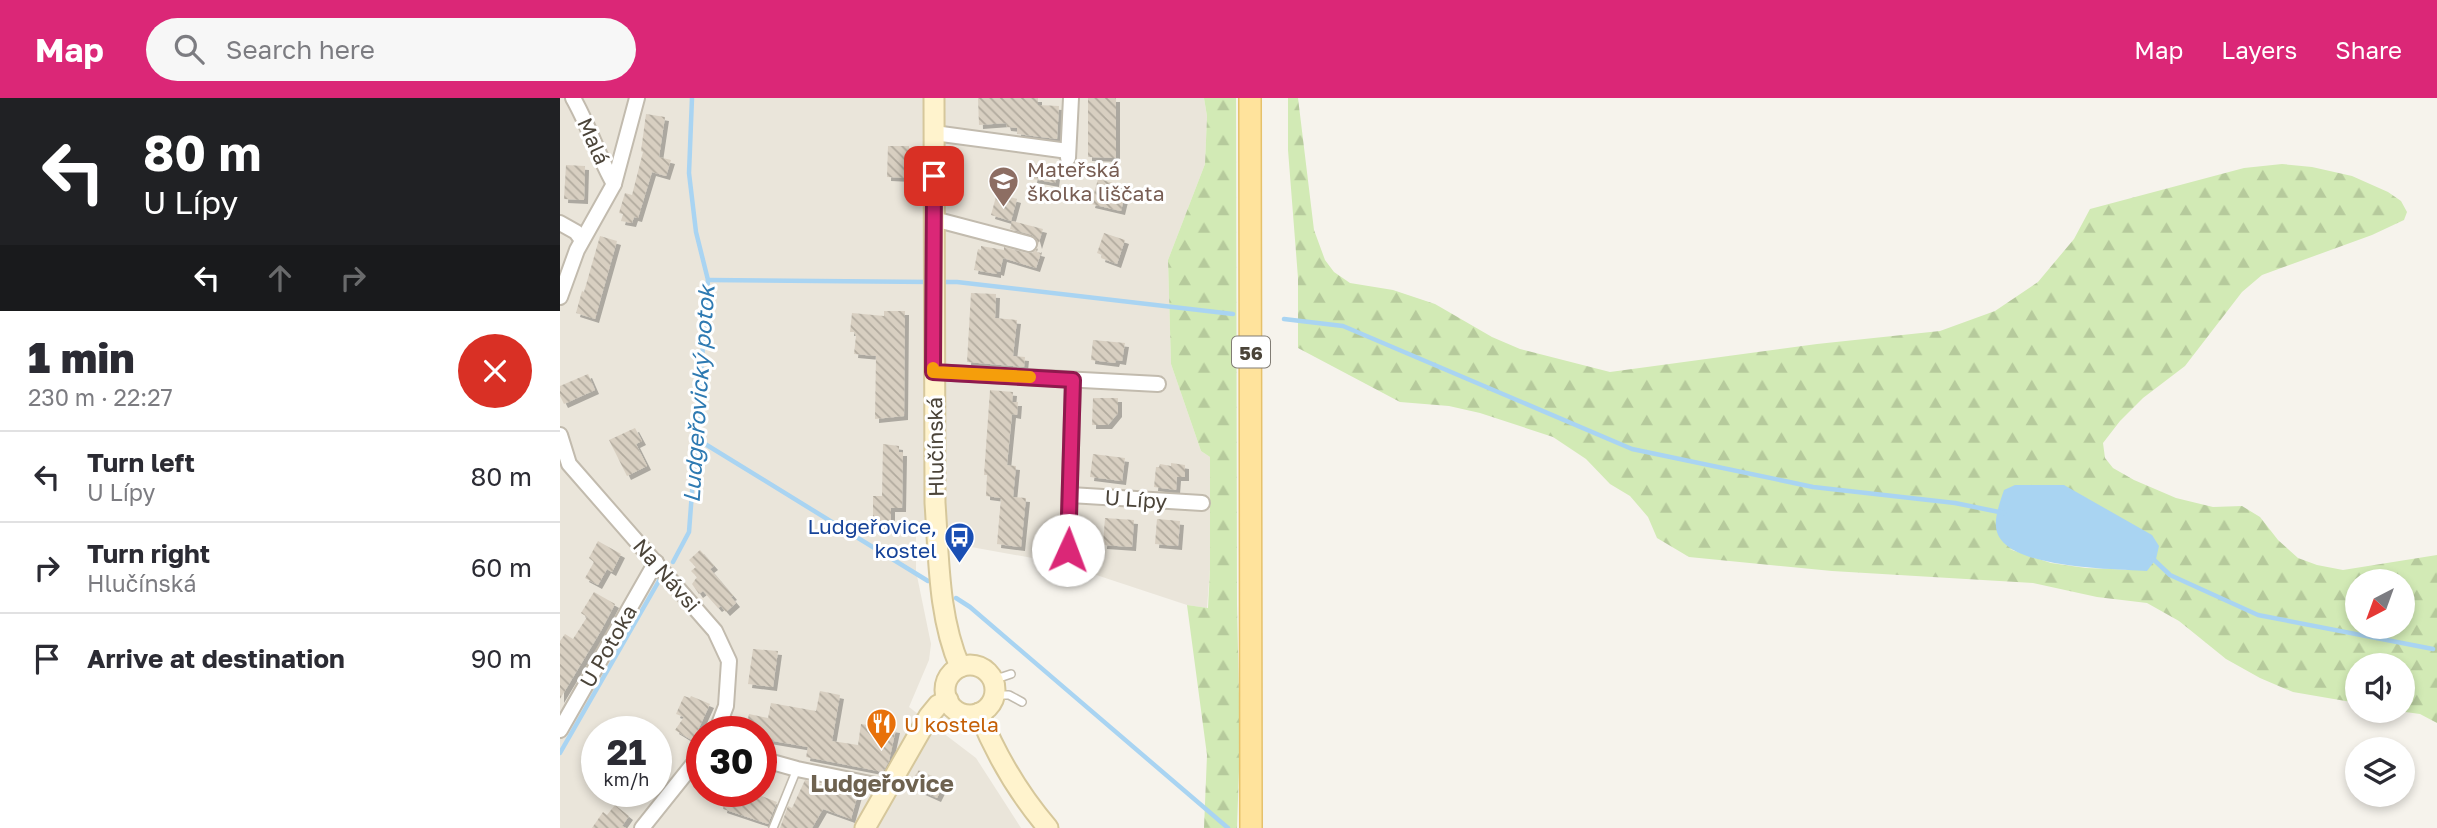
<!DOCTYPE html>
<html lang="en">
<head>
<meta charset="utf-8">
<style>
  body { margin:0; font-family:"Golos Text",sans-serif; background:#f7f7f7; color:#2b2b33; height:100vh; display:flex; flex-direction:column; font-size:26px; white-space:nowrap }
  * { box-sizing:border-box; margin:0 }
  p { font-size:23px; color:#7c7c81 }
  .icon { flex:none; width:38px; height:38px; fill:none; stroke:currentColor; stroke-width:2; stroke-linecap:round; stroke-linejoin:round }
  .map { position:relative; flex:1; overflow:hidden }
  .details { display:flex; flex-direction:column; background:#fff; width:560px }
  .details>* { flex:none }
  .top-card { background:#202124; color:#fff; overflow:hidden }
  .needle { width:46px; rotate:221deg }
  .controls { position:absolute; left:1785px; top:471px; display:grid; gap:14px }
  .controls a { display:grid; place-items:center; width:70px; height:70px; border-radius:50%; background:#fff; box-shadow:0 4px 10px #0003; font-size:35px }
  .speed { position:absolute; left:21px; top:618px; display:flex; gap:14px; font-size:35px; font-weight:700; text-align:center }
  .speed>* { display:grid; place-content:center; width:91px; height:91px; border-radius:50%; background:#fff; box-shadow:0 4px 10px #0003; line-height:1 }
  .speed small { font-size:18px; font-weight:400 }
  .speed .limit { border:10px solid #d22; background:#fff; color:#111 }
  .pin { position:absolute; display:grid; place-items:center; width:60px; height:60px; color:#fff; margin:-30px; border-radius:14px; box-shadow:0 4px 10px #0006 }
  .me { position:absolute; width:77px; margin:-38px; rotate:2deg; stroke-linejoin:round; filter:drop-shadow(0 0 5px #0008) }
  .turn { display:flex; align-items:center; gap:24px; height:147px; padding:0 28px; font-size:32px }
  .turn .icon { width:91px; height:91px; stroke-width:2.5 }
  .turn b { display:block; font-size:49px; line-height:60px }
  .lanes { display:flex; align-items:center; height:66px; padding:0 28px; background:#0003; justify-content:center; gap:35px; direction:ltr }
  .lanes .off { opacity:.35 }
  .round { display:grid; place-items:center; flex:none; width:74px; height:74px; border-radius:37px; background:#f7f7f7 }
  .summary { display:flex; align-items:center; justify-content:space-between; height:119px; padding:0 28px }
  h1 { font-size:42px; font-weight:800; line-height:52px }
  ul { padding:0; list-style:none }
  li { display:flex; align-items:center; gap:21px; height:91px; padding:0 28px; border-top:2px solid #e1e1e2 }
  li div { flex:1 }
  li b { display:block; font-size:26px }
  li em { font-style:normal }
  header { display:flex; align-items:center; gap:42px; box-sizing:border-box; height:98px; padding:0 35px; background:#db2777; color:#fff }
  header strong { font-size:33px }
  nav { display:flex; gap:38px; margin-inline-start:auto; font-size:24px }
  .search { width:490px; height:63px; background:#f7f7f7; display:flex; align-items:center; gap:18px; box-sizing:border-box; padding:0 24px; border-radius:38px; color:#7c7c81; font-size:26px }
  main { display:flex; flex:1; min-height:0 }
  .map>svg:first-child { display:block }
</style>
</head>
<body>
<header>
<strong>Map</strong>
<div class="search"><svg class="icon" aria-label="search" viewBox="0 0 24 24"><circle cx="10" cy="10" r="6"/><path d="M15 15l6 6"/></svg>Search here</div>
<nav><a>Map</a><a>Layers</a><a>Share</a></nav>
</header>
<main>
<section class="details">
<div class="top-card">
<div class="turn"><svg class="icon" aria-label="left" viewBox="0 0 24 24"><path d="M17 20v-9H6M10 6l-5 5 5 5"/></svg><div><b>80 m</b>U Lípy</div></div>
<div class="lanes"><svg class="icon" aria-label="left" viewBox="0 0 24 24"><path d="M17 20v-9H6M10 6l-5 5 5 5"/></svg><svg class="icon off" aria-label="ahead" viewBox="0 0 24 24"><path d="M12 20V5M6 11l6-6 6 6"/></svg><svg class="icon off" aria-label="right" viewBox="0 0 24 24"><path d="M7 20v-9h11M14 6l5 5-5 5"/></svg></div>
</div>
<div class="summary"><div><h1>1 min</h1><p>230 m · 22:27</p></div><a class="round" style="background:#d93025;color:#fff"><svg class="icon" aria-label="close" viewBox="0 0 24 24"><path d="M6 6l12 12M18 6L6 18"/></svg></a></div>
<ul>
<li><svg class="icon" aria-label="left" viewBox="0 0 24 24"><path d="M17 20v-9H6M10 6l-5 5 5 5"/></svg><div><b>Turn left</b><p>U Lípy</p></div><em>80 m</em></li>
<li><svg class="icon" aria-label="right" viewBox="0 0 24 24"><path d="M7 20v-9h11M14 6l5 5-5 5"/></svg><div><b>Turn right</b><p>Hlučínská</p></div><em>60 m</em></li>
<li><svg class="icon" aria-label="arrive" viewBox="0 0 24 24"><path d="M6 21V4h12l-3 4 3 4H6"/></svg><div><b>Arrive at destination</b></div><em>90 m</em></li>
</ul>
</section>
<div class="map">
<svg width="1877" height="730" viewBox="0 0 1877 730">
  <defs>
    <pattern id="forest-firs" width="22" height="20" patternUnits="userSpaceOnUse" patternTransform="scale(1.75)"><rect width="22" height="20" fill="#d2eab5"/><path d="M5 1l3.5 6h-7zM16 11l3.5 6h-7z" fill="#b6ca9c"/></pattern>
    <pattern id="building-back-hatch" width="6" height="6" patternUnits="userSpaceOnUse" patternTransform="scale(1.75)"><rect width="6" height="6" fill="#d8cfc1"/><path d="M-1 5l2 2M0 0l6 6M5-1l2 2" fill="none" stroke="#b1aa9e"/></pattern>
    <filter id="shadow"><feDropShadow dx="4" dy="4" stdDeviation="0" flood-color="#0004"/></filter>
  </defs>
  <rect width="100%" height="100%" fill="#f6f3ec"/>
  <path fill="#eae5da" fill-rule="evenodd" d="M0,0H644L647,18L645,66L608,162L611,266L641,353L650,359V471L647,510L627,507L500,465L400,447L397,433L356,436V473L371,546L369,562L349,609L416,660L461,730H0ZM37,634H96V693H37ZM142,634H201V693H142Z"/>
  <g fill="url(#forest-firs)" fill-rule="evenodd">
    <polygon points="644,0 676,0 677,506 680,643 677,730 644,730 647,657 627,507 648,510 650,471 650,359 641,353 611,266 608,162 645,66 647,18"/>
    <path d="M728,0H738L754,132L765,162L774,174L790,185L833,192L875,206L932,239L960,251L1050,274L1257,246L1380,233L1435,213L1478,184L1514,141L1530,111L1684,70L1722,66L1752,69L1792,78L1828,94L1841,103L1847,114L1844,122L1812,137L1702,177L1682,194L1625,268L1583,300L1560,323L1543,345L1545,360L1553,370L1574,382L1616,400L1653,409L1682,408L1700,419L1718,442L1738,460L1757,467L1783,472L1877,457V625L1860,616L1838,613L1843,612V567H1797V605L1733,594L1700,580L1666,561L1619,523L1587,505L1537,499L1473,485L1272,473L1129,459L1097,440L1088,419L1070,398L1050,386L1026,361L993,339L920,315L889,308L840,304L738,250V180L728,52ZM1449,451L1575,472L1526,470L1491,465ZM1797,483H1843V528H1797Z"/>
  </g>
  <path fill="#a9d4f2" d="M1455,387H1504L1592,437L1599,448L1596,461L1587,473C1555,471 1448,471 1437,434C1433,422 1440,404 1444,392Z"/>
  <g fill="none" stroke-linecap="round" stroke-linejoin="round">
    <g stroke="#a9d4f2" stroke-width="4.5">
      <polyline points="148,182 371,184"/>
      <polyline points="380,184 397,184 673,216"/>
      <polyline points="724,221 783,228 1072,351 1253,389 1395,405 1444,415"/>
      <polyline points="137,341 368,483"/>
      <polyline points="1592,460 1610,477 1698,517 1873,551"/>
      <polyline points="113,464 129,434 148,182 136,134 129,75 132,0"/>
      <polyline points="396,500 410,509 668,730"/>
      <polyline points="0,655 100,481"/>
    </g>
  </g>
  <g fill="url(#building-back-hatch)" filter="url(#shadow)">
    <polygon points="418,0 478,0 478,7 499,8 497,41 457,36 457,30 447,29 446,25 419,27"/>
    <polygon points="528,0 556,0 556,60 528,59"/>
    <polygon points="86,16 105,19 99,59 111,62 106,78 92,74 78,120 74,119 72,125 61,123 63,116 59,115 65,95 72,97 83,54 81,53"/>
    <polygon points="328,48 349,48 348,80 327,79"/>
    <polygon points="477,66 497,70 495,85 473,81 474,76 470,71"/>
    <polygon points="6,67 25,68 24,102 4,101"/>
    <polygon points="538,81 562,87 561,91 566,92 561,113 531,106"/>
    <polygon points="437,95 457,101 451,123 431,117"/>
    <polygon points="452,123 483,131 478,147 476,140 472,137 450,131"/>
    <polygon points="544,135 565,142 557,166 541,160 542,157 537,155"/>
    <polygon points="40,138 57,143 35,221 16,215 22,193 24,194"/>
    <polygon points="421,148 444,152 444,149 467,155 472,155 478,150 477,154 481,155 476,170 443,160 440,174 437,173 437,176 414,172 418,151 421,152"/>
    <polygon points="411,195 436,196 435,220 457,222 453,258 465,259 464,269 407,264"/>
    <polygon points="324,213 345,213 344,318 315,321 316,258 294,256 296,238 294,234 290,234 292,215 324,218"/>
    <polygon points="533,242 565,245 562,263 556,262 555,265 531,262"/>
    <polygon points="28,276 35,292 4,306 0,298 0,288"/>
    <polygon points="430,292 453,294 452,304 458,304 457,317 452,316 447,367 456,368 453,399 466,400 461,449 437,446 441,400 426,398 427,377 424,377"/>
    <polygon points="533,300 558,300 558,315 548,327 532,327"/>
    <polygon points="75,330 82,343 76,346 87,368 67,378 49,342"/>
    <polygon points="323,346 339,348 339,354 343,354 342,410 331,410 331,427 313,427 313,398 322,398"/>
    <polygon points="533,356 565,360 562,383 530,379"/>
    <polygon points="611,365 625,367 625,379 617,379 616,392 594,389 596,369 599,369 600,366 611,368"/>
    <polygon points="545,420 574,422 572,449 543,447"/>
    <polygon points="597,421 620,423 618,448 595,446"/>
    <polygon points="38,443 61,456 52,474 47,471 38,487 25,480 34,464 29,460"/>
    <polygon points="140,452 154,468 150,471 173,498 171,499 176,505 166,514 161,508 158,510 143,493 139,496 132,486 137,479 131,473 136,469 129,462"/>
    <polygon points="34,494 55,506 42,531 0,601 0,543 5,536 13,541 27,519 21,515"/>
    <polygon points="193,551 218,553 213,589 188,586"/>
    <polygon points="260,593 280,597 272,643 298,647 301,626 336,631 329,663 323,674 246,659 248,649 201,641 201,634 185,634 189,616 208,620 211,605 256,613"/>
    <polygon points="124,598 130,600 131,598 150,606 133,643 115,632 124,619 116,616"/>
    <polygon points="359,672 385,684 377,700 348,687"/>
    <polygon points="245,682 298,696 291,721 263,711 252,730 220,730 228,708 232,710"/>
    <polygon points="159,693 189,693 217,704 208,726 163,711 164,706 156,703"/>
    <polygon points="55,707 69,718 62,728 66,730 32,730 43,714 47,717"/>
  </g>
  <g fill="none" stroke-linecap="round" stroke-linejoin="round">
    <defs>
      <g id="lane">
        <polyline points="432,579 442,579 451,576"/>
        <polyline points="434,597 449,597 462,604"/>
        <polyline points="213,730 237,671"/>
      </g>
      <g id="street">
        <path d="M13,0C29,28 38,58 54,86"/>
        <polyline points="374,35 508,53"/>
        <polyline points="508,60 511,0"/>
        <polyline points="374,121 469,146"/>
        <polyline points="0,125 16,134 22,142"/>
        <polyline points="0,199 17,152 54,86 77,0"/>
        <polyline points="373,274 598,286"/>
        <polyline points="0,337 9,366 155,533 169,563 166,608 156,634"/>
        <polyline points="510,397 642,405"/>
        <polyline points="508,452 513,282"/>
        <polyline points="0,632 96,464"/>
        <polyline points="201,661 237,671 330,690"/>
        <polyline points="82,730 142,655"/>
      </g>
      <g id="secondary">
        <path d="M374,0L375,405C379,460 378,518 400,569"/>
        <circle cx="410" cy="592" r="25"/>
        <path d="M419,615C436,657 458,695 488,730"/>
        <polyline points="305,730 369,618 378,607 388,602"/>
      </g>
      <polyline id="primary" points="690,0 691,730"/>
    </defs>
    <use href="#lane" stroke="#c2bbae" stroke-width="10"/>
    <use href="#street" stroke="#c2bbae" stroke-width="18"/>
    <use href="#secondary" stroke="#d6c79b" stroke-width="23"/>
    <use href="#primary" stroke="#e6c16a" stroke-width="24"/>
    <use href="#lane" stroke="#fff" stroke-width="7"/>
    <use href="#street" stroke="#fff" stroke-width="14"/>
    <use href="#secondary" stroke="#fff3cd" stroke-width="19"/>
    <use href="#primary" stroke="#ffe39c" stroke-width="21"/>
  </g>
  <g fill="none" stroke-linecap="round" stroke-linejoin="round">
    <defs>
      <polyline id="route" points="374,78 373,274 513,282 508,452"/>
    </defs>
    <use href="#route" stroke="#8e194d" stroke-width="18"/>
    <use href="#route" stroke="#db2777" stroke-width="12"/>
    <polyline stroke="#f59e0b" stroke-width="12" points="373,270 373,274 470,279"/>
  </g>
  <defs>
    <symbol id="school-pin" viewBox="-11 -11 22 30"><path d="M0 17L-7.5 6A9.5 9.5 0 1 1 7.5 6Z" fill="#8d6e63" stroke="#fff"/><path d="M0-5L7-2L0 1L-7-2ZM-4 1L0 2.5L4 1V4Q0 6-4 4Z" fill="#fff"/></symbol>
    <symbol id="bus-pin" viewBox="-11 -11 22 30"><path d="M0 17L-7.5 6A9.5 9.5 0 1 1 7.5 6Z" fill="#1a4fb4" stroke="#fff"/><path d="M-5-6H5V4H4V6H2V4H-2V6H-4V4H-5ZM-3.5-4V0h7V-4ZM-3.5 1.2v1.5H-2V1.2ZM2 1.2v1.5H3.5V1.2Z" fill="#fff"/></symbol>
    <symbol id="restaurant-pin" viewBox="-11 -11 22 30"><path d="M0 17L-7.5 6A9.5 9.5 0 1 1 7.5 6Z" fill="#e8710a" stroke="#fff"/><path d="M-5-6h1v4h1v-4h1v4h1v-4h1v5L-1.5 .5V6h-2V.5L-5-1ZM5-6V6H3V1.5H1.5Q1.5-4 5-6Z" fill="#fff"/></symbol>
  </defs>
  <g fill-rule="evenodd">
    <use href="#school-pin" x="426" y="66" width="35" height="47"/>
    <use href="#bus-pin" x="382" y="422" width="35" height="47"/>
    <use href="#restaurant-pin" x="304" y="608" width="35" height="47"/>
  </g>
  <g text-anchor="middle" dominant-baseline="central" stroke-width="6" stroke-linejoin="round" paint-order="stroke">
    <rect fill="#fff" stroke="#817c74" stroke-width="2" x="672" y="238.5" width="38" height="31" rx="5"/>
    <g font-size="19" font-weight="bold" fill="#4b4439">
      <text x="691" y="254">56</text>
    </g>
    <g font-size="21" fill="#4b4439" stroke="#fff">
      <text transform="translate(34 43) rotate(66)">Malá</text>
      <text transform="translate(375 349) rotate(-91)">Hlučínská</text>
      <text transform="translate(576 401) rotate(4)">U Lípy</text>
      <text transform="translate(107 477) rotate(49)">Na Návsi</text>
      <text transform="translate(48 548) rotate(-60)">U Potoka</text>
    </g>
    <g font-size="21" fill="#785e54" stroke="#fff" text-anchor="start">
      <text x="467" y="71">Mateřská<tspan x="467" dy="24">školka liščata</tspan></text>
    </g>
    <g font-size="21" fill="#164399" stroke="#fff" text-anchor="end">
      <text x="377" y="428">Ludgeřovice,<tspan x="377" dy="24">kostel</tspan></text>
    </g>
    <g font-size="21" fill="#c56008" stroke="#fff" text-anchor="start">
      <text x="344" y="626">U kostela</text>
    </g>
    <g font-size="23" font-style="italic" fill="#2e7ab2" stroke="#fff">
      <text transform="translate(138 296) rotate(-86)">Ludgeřovický potok</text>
    </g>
    <g font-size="24" font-weight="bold" fill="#6e6250" stroke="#fff">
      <text x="322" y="684">Ludgeřovice</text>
    </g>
  </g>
</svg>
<div class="controls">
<a><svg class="needle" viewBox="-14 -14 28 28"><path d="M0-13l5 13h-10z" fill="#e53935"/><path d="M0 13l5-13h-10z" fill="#7c7c81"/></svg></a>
<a><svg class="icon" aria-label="sound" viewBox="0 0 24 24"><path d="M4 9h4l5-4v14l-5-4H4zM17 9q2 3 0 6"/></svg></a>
<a><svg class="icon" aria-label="layers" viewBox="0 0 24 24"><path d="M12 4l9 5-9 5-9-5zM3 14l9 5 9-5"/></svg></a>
</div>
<div class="speed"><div>21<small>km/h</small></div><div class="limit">30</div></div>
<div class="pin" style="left:374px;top:78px;background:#d93025"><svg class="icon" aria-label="arrive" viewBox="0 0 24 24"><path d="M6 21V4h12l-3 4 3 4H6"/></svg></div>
<svg class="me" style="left:508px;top:452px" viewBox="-20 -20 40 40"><circle r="19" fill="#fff"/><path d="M0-13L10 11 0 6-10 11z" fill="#db2777"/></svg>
</div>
</main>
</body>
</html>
